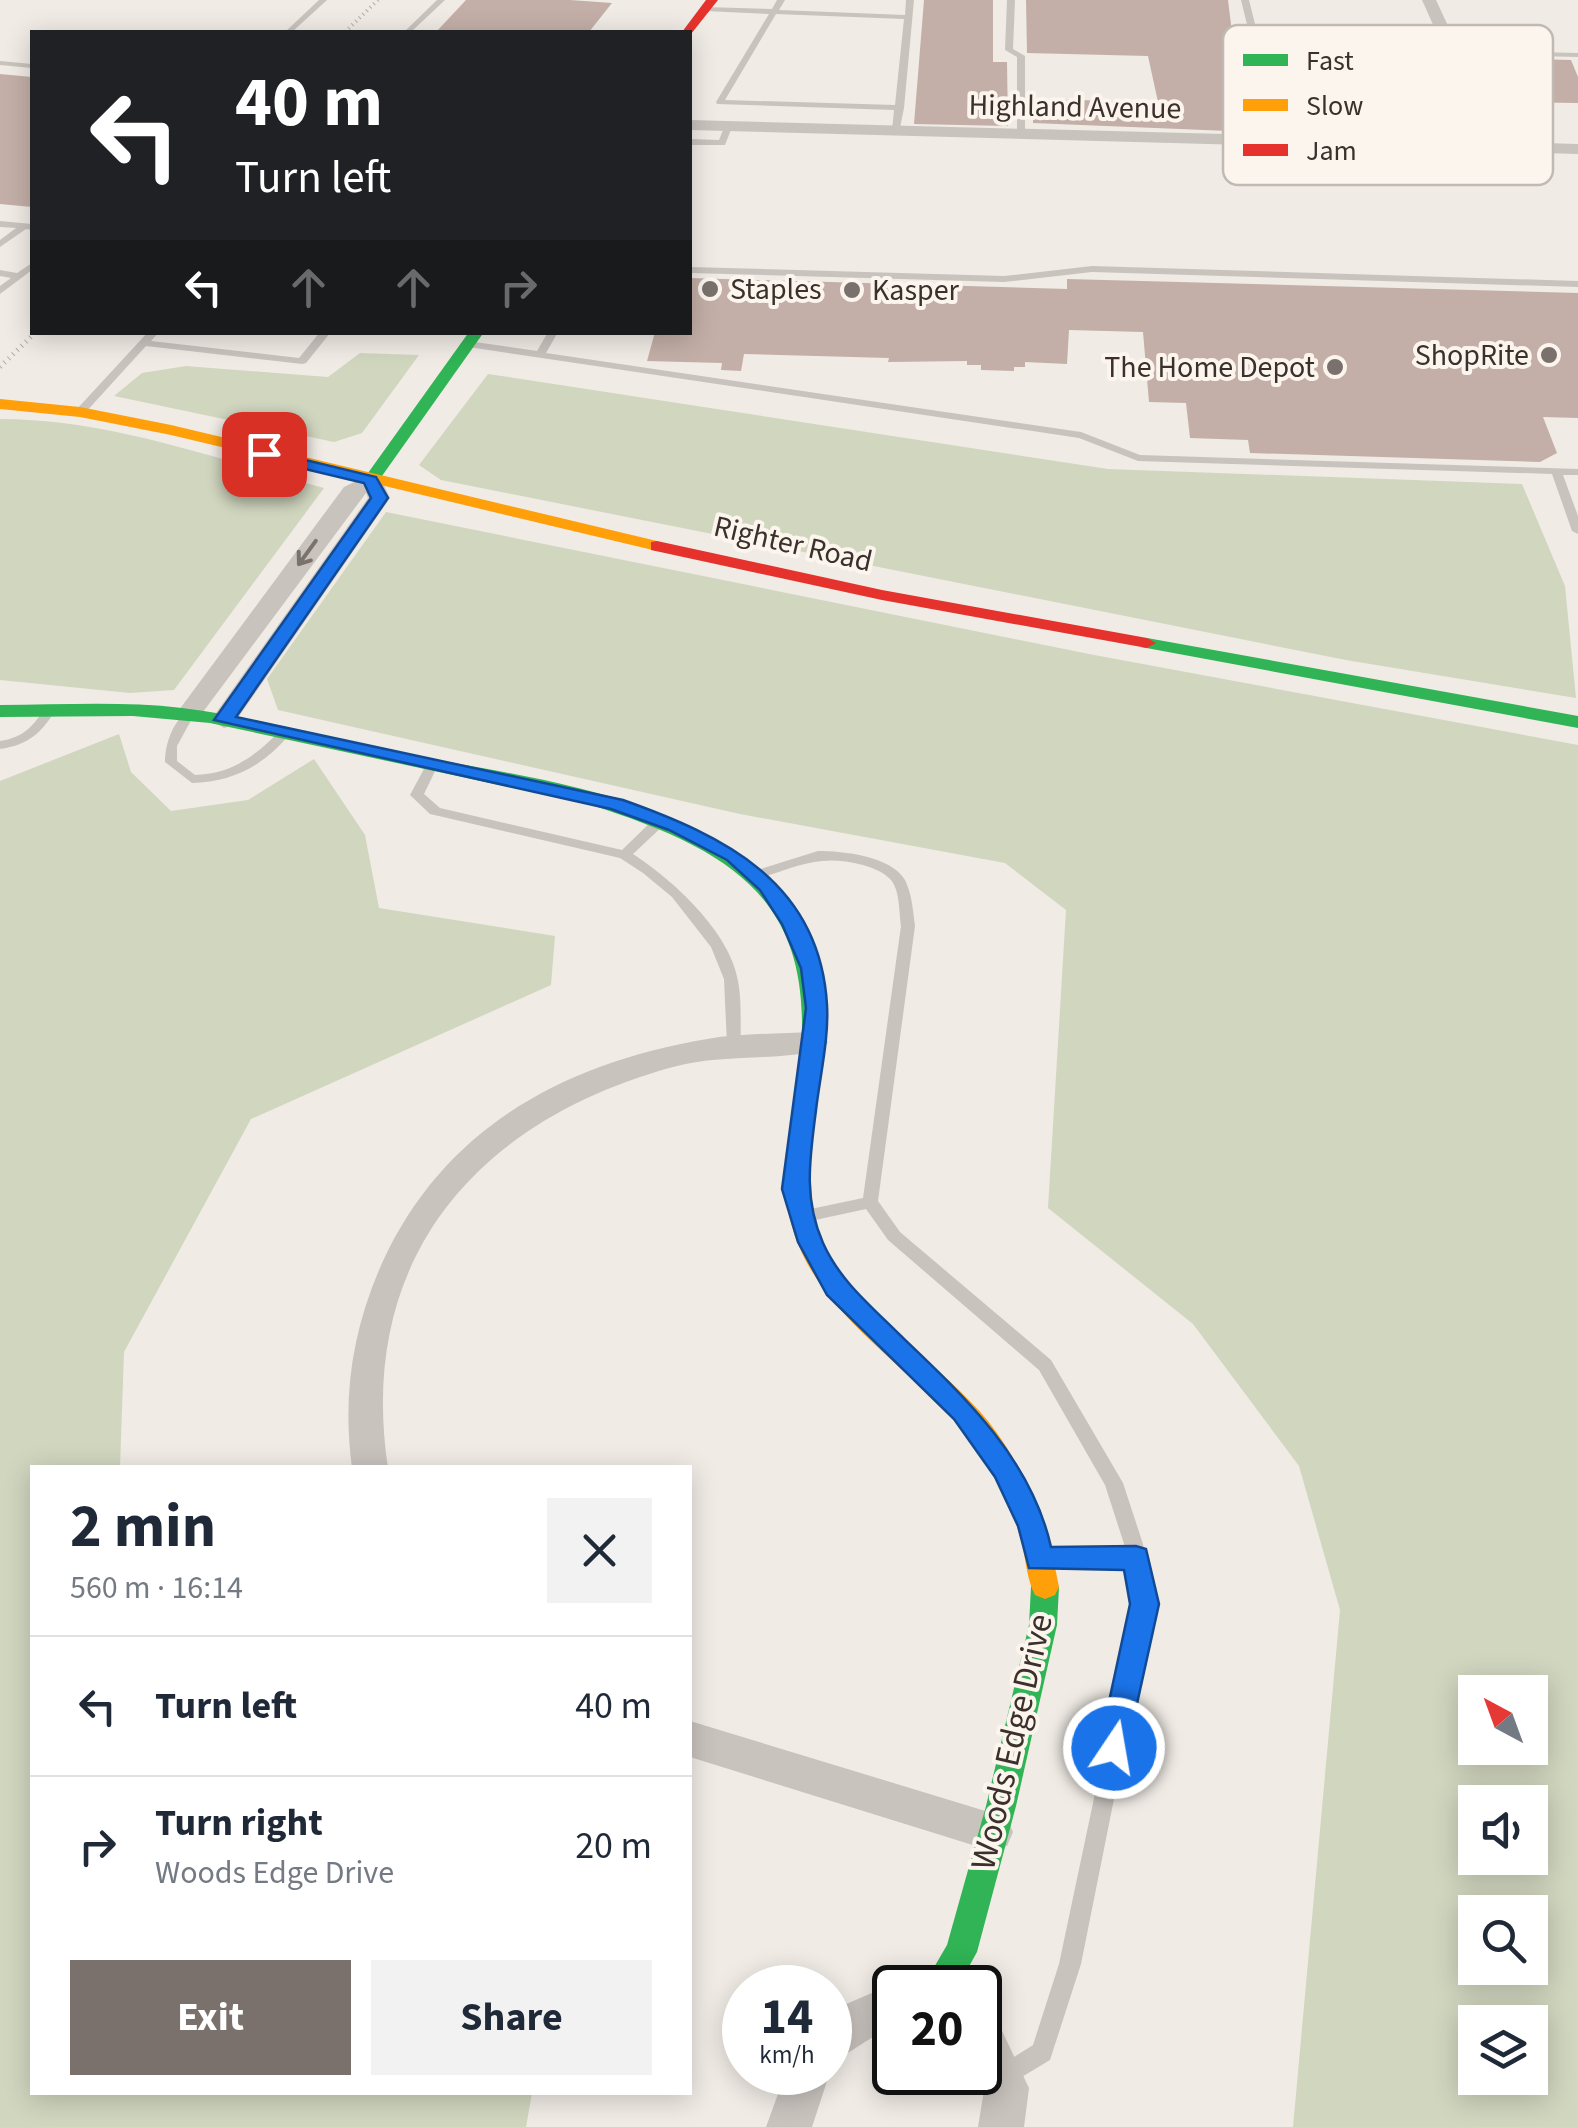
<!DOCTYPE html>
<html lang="en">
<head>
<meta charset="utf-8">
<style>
  body { margin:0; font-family:"Source Sans 3",sans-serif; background:#f2f2f3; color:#1f2937; height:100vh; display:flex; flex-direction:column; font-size:38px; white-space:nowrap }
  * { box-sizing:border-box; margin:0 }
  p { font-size:32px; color:#747a83 }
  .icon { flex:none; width:55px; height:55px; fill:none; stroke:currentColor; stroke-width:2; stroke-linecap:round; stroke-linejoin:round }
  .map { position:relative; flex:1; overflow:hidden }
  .details { position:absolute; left:30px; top:1465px; width:662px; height:630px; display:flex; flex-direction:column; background:#fff; border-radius:0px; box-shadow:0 5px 25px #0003 }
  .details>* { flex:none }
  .hud { position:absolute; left:30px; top:30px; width:662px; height:305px; border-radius:0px; box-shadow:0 5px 25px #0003; background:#202124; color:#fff; overflow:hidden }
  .needle { width:65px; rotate:319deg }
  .fabs { position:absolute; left:1458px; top:1675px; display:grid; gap:20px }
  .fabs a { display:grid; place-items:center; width:90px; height:90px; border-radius:0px; background:#fff; box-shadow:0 5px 25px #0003; font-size:50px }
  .speed { position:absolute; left:722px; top:1965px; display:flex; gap:20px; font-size:50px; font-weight:700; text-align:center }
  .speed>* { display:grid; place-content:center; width:130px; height:130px; border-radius:50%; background:#fff; box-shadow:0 5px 25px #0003; line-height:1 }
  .speed small { font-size:25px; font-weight:400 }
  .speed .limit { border:5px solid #111; border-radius:15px; background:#fff; color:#111 }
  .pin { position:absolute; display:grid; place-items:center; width:85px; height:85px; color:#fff; margin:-42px; border-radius:20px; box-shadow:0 5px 15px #0006 }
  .me { position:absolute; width:110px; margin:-55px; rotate:12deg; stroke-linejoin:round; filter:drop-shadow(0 0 8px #0008) }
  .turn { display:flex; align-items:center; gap:35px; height:210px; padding:0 40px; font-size:45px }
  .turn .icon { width:130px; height:130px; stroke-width:2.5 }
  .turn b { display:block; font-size:70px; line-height:85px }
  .lanes { display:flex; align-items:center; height:95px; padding:0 40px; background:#0003; justify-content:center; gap:50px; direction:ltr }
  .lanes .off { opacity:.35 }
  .round { display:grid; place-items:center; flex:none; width:105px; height:105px; border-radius:0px; background:#f2f2f3 }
  .head { display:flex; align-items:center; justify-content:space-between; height:170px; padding:0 40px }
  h1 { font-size:60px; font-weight:700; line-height:75px }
  .action { display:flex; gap:20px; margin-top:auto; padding:20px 40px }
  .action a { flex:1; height:115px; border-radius:0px; background:#7a716c; color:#fff; font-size:40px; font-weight:700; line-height:115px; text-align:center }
  .action a+a { background:#f2f2f3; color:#1f2937 }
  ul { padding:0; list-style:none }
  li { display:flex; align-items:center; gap:30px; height:140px; padding:0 40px; border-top:2px solid #e0e1e3 }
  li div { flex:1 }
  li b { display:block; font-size:38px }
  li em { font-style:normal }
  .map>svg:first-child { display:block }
</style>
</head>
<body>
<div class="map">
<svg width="1578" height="2127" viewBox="0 0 1578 2127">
  <rect width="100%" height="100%" fill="#f0ebe5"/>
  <g fill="#d1d6bf" fill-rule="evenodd">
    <polygon points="360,353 419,355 362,433 334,442 114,396 142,373 186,366 328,377"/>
    <polygon points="488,374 1108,469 1522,484 1565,586 1576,698 1346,660 441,480 419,465"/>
    <path d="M0,419C110,419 219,460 324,488L174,690L130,693L0,680Z"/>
    <path d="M386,512L1089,654L1578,745V2127H1293L1340,1610L1299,1466L1193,1324L1048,1208L1066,910L1005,863L740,814L278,710L267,679ZM1530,1692V1748H1475V1692ZM1530,1802V1858H1475V1802ZM1530,1912V1968H1475V1912ZM1475,2022H1530V2078H1475Z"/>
    <polygon points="119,734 131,772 171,811 248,800 314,759 365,835 379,908 555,936 551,985 251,1119 124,1352 120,1467 32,1468 32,2092 532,2093 526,2127 0,2127 0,781"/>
  </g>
  <g fill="#c3afa7">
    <polygon points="466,0 570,0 612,3 589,32 436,32"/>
    <polygon points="924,0 993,0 993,62 1007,62 1008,126 914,124"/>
    <polygon points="1026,0 1228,0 1235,57 1246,57 1248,62 1237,62 1253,132 1033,123 1033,99 1158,102 1148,56 1027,53"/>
    <polygon points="1492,58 1571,60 1578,77 1578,103 1514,102"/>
    <polygon points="0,74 32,77 32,207 0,204"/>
    <polygon points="690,278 1067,289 1067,279 1578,293 1578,418 1543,417 1557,453 1540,462 1250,453 1248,440 1190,438 1186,403 1149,402 1143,332 1069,330 1067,364 1025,362 1025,367 1014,367 1014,371 981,370 981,365 967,365 967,361 888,362 889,358 744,354 741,371 721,370 722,363 647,361 655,332 690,332"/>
  </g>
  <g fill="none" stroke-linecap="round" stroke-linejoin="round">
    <g fill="#c9c3be" fill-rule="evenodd">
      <polygon points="319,0 327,0 292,32 285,32"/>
      <polygon points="437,0 445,0 411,32 404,32"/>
      <path d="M777,0H785L779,10L905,15L906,0H914L904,108L899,133L892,131L894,110L717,104L716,102L769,14L705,11L701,9L705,7L772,9ZM776,14L904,19L895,105L725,100Z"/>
      <polygon points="1007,0 1015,0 1013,49 1025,56 1025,133 1021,135 1017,133 1017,57 1005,50"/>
      <path d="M1241,0H1249L1260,44L1273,53L1280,81L1271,89L1283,142L1276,140L1263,89L1255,80L1248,52L1252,45ZM1257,49L1265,54L1272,80L1267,84L1263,79L1256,52Z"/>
      <polygon points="1450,50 1578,53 1578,57 1453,54"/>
      <polygon points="0,61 32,64 32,68 0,65"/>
      <polygon points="725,125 732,127 725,145 690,145 690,139 719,140"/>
      <polygon points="0,221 32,224 32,230 26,229 0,247 0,240 16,228 0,227"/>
      <polygon points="32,263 32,270 0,294 0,286 11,278 0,276 0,270 17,273"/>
      <polygon points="1092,266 1578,281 1578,287 1092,272 1004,282 690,273 690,267 1004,276"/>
      <polygon points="148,332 159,332 151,341 299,358 320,332 331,332 306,363 302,364 146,346 84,414 76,414 76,410"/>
      <polygon points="548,332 558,332 546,353 1081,432 1140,455 1578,469 1578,475 1563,475 1578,516 1578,534 1572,531 1552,474 1138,461 1079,438 468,347 463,344 468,341 537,351"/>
      <path d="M50,705L56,709C42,733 28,745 0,749V741C23,738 34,726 46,706Z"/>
      <path d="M188,711L194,715L177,746V761L195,775C231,774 254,757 279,732H287L289,735C263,766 232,782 192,783L165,762C165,744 173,721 188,711Z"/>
      <path d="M431,763L437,767L424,794L440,808L622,850L656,817H666L668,820L666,823L633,854C673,880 730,932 738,981C742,1001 740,1024 741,1045L739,1049H729L727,1045L724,979L711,947L672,897L643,873L620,858L430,814L410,795L425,767Z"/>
      <path d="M818,851C843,851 891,856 905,880C912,894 913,911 915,926L878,1201L900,1232L1051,1360L1123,1483L1143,1544L1153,1604L1081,1964L1050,2060L1005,2087L997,2084L994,2076L997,2068L1033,2045L1059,1964L1135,1604L1128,1566L1048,1567L1041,1565L1039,1559L1041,1553L1048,1551L1126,1550L1105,1485L1039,1370L888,1240L866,1209L806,1222L800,1220L798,1216L800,1212L806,1210L863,1198L901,926C899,912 900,891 891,880C884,872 873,868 863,865C818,853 798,867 756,879L749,875L751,872Z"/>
    </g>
    <g fill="#c9c3be" fill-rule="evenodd">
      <polygon points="1422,0 1436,0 1502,142 1578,144 1578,154 690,130 690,120 1485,141"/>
      <polygon points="371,474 379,475 390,498 233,725 224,728 211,720 368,498 366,493 197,720 179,720 176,715 179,710 344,487"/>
      <path d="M813,1032L828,1042L823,1049C778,1062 724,1053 673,1067C478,1120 356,1258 388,1468H352C342,1395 353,1327 383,1261C445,1127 565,1063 707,1039C742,1033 778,1034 813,1032Z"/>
      <polygon points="690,1721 992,1813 1007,1818 1013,1832 1007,1846 992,1851 690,1757"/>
      <path d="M895,1983L905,1988H895V2027C869,2036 854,2052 830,2062V2011Z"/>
      <polygon points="980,2012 996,2018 1029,2088 1024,2127 978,2127 984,2090 976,2072 980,2072"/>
      <polygon points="830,2071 830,2072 812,2127 766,2127 786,2072"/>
    </g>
    <g fill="#30b455" fill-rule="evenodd">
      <polygon points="469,332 484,332 377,483 365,483 363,480"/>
      <polygon points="1147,638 1578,716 1578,728 1141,647 1141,639"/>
      <path d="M0,705C61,705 121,701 182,708C250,716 316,735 382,749C511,777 689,789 782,893C830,947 829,1020 819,1087L808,1095L797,1087C823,908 746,854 588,804L210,723L133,716L0,717Z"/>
      <polygon points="1045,1575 1055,1579 1059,1587 1057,1625 1016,1806 977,1952 957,1988 922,1988 947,1945 986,1806 1029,1625 1031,1587 1035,1579"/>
    </g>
    <g fill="#ff9f0a" fill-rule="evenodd">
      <polygon points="0,399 80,407 171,425 657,541 665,546 657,551 171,435 80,417 0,409"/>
      <path d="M808,1079L819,1087C813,1126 804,1168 812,1208C831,1305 930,1350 988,1421C1026,1469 1048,1527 1059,1587L1055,1595L1045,1599L1035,1595C1027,1580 1026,1561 1022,1544C1014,1512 1001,1482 982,1454C922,1366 795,1312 786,1193C784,1157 791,1122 797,1087Z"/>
    </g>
    <g fill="#e5322d" fill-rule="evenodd">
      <polygon points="706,0 718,0 691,34 682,32"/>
      <polygon points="657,541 882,590 1147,638 1156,643 1147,648 882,600 651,550 651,542"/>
    </g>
    <polyline stroke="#b1aca8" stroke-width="4" stroke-dasharray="1 4" stroke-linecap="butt" points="345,32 378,0"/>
    <polyline stroke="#b1aca8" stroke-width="5" stroke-dasharray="1 5" stroke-linecap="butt" points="0,367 36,332"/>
  </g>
  <defs><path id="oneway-shaft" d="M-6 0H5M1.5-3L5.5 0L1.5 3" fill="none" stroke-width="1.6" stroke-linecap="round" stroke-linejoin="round" transform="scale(2.5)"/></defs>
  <use stroke="#7b726d" href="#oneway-shaft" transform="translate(307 553) rotate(126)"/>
  <path fill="#1a73e8" stroke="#114b97" stroke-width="2.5" d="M264,450L376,477L388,498L236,717L623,800C724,836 820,882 827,1005C829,1038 820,1076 816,1110C810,1158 803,1198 823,1243C840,1281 871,1306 900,1335C963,1395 1031,1458 1051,1547L1136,1546L1146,1549L1159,1604L1125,1758L1114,1762L1104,1758L1099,1748L1130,1604L1124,1570L1029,1568L1018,1526L995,1477L954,1419L827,1295L798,1242L782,1189L806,1008L801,968L782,924L760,890L727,860L669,830L611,809L214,720L371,498L364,483L259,458V451Z"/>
  <g fill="#7a716c" stroke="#fbf5ee" stroke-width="4">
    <circle cx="710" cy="289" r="10"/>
    <circle cx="852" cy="290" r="10"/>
    <circle cx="1549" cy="355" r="10"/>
    <circle cx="1335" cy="367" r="10"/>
  </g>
  <g text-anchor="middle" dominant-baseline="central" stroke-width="8" stroke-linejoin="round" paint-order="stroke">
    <g font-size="30" fill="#3b302b" stroke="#fbf5ee">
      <text transform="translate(1075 107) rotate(1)">Highland Avenue</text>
      <text transform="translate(793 544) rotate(13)">Righter Road</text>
    </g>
    <g font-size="30" fill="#3b302b" stroke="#fbf5ee" text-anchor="start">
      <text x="730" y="289">Staples</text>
      <text x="872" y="290">Kasper</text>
      <text x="1529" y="355" text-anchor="end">ShopRite</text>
      <text x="1315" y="367" text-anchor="end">The Home Depot</text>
    </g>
    <g font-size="35" fill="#3b302b" stroke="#fbf5ee">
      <text transform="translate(1012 1742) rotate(-77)">Woods Edge Drive</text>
    </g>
  </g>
  <rect x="1223" y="25" width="330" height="160" rx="15" fill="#fbf5ee" stroke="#c1bab4" stroke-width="2.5"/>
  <rect x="1243" y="54" width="45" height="12" fill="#30b455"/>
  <rect x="1243" y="99" width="45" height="12" fill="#ff9f0a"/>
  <rect x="1243" y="144" width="45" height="12" fill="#e5322d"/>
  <g font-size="28" fill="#3b302b">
    <text x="1306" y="70">Fast</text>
    <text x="1306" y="115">Slow</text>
    <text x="1306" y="160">Jam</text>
  </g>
</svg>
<div class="fabs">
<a><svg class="needle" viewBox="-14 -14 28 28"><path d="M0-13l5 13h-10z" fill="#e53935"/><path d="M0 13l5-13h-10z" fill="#747a83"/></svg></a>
<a><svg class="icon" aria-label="sound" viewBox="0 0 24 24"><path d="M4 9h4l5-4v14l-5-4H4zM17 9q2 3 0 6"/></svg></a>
<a><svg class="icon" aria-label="search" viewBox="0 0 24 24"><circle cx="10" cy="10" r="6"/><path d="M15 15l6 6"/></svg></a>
<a><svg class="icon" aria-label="layers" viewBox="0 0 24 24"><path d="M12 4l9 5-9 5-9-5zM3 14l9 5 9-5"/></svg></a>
</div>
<div class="speed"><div>14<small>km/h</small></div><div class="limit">20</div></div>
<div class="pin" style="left:264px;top:454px;background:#d93025"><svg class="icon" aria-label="arrive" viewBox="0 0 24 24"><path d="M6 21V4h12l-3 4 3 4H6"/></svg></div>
<svg class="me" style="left:1114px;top:1748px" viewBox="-20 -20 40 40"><circle r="17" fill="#1a73e8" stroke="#fff" stroke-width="3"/><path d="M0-11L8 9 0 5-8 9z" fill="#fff"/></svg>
<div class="hud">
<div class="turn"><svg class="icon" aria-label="left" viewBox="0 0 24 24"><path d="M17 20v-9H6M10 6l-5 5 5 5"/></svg><div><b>40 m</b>Turn left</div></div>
<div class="lanes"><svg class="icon" aria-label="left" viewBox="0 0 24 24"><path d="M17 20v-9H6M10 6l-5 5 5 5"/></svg><svg class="icon off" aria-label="ahead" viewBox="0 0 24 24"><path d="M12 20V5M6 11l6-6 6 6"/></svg><svg class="icon off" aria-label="ahead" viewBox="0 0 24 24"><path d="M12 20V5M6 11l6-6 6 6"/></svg><svg class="icon off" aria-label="right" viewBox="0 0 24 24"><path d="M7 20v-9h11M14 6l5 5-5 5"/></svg></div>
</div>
<section class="details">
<div class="head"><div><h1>2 min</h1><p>560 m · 16:14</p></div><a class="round"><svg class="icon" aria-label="close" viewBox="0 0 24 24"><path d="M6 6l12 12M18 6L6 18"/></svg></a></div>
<ul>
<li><svg class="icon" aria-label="left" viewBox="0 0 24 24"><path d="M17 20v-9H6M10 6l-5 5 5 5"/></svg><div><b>Turn left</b></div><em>40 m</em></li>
<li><svg class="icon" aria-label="right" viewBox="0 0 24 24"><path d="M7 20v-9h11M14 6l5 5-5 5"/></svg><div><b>Turn right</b><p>Woods Edge Drive</p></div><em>20 m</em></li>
</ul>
<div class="action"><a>Exit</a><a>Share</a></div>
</section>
</div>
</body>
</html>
